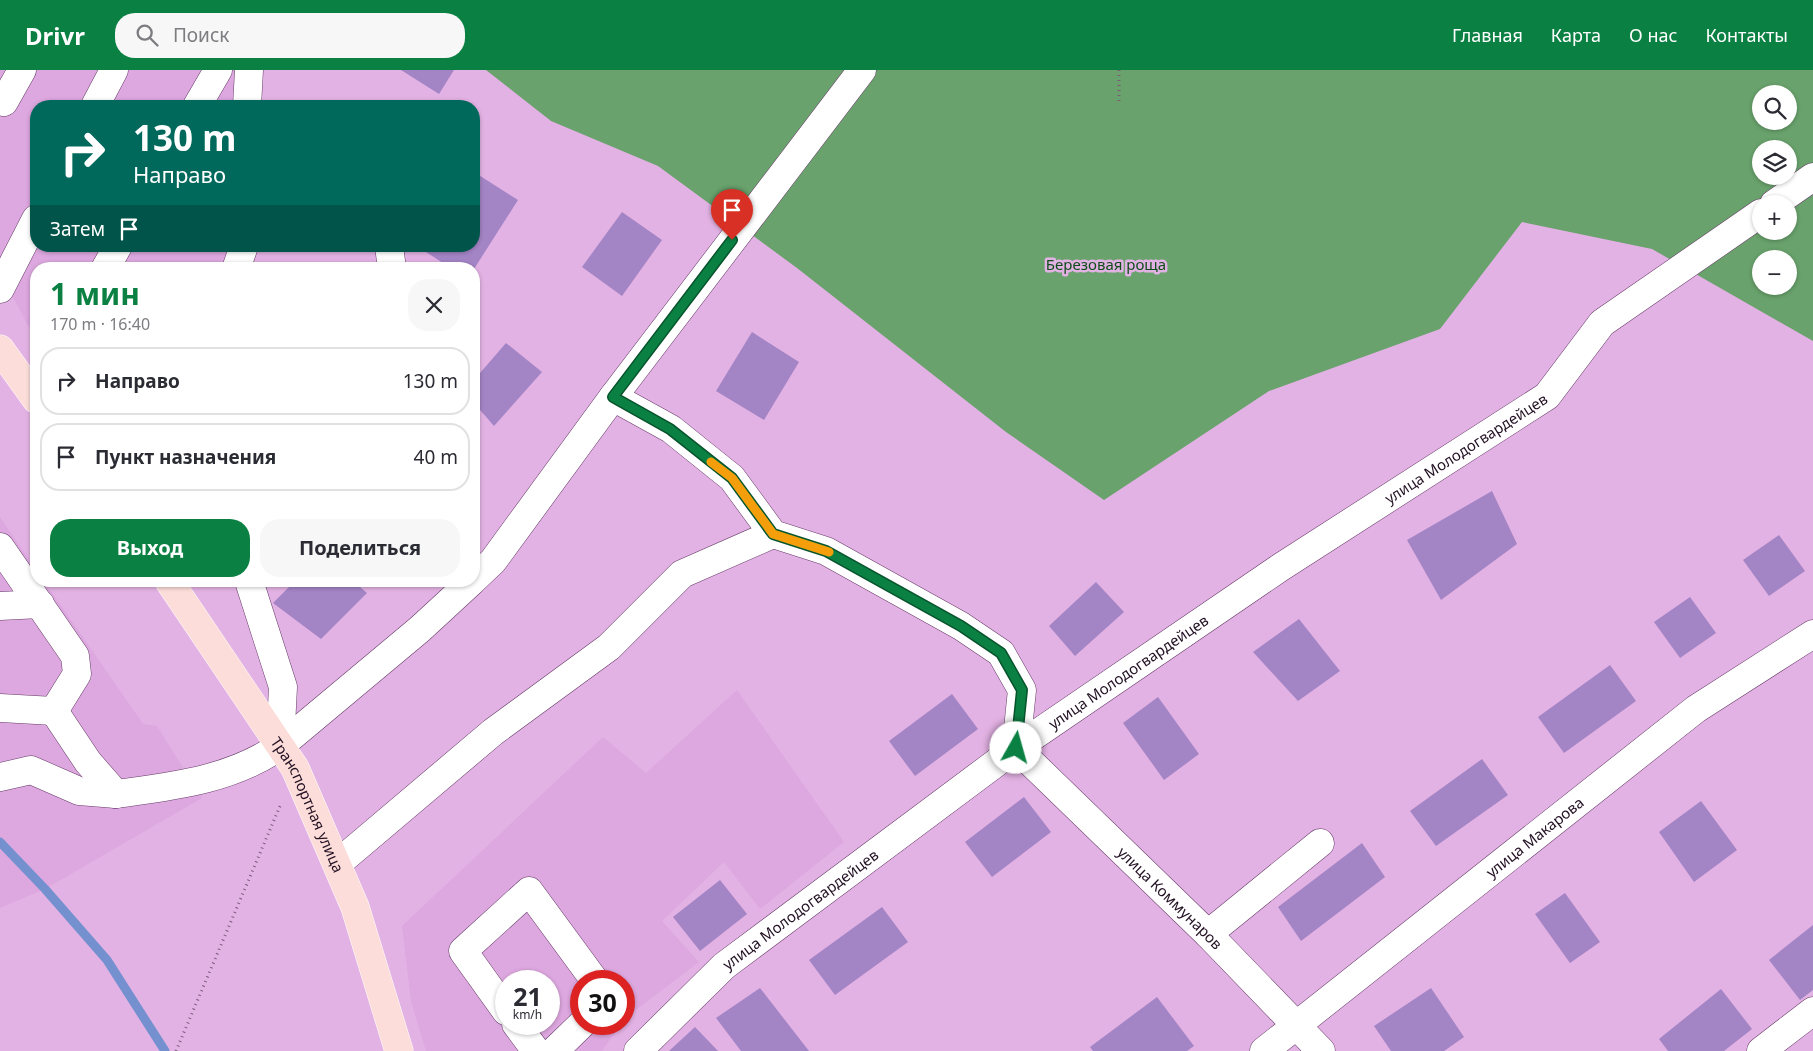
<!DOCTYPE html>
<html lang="ru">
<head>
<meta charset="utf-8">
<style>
  body { margin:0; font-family:"Noto Sans",sans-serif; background:#f7f7f7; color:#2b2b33; height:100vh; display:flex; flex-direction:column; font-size:19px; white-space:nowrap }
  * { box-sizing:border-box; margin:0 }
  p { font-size:16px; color:#7c7c81 }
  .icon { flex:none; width:28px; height:28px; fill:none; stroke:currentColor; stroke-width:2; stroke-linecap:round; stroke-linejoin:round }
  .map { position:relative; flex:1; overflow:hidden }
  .panel { position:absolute; left:30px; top:192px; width:450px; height:325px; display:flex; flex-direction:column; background:#fff; border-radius:20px; box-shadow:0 1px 4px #0004 }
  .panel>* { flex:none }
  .banner { position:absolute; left:30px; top:30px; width:450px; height:152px; border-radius:20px; box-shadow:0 1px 4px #0004; background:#00695c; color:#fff; overflow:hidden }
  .controls { position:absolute; left:1752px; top:15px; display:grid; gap:10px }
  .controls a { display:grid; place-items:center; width:45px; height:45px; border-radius:50%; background:#fff; box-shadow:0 1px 4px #0004; font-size:25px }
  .speed { position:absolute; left:495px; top:900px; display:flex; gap:10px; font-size:25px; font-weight:700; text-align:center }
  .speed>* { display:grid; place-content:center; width:65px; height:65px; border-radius:50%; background:#fff; box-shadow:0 1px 4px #0004; line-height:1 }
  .speed small { font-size:12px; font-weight:400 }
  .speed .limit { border:8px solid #d22; background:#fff; color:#111 }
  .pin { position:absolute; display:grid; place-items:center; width:42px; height:42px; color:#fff; margin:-51px -21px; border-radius:50% 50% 50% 0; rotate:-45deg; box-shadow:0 0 5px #0007 }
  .pin .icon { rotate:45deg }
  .me { position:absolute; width:55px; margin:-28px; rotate:7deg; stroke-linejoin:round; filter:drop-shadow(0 0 4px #0008) }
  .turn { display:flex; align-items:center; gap:18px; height:105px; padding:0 20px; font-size:22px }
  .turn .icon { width:65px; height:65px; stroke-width:2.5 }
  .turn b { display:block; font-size:35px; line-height:42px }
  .then { display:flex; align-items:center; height:48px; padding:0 20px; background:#0003; gap:10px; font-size:19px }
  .round { display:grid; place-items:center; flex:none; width:52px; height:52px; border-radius:20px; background:#f7f7f7 }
  .head { display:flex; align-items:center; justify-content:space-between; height:85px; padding:0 20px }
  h1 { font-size:30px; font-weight:700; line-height:38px; color:#0b8043 }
  .button { display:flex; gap:10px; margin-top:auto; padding:10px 20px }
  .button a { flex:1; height:58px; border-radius:20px; background:#0b8043; color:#fff; font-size:20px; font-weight:700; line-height:58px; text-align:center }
  .button a+a { background:#f7f7f7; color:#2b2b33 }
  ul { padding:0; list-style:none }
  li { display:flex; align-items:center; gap:15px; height:68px; margin:0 10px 8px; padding:0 10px; border:2px solid #e1e1e2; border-radius:20px }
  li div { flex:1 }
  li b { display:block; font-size:19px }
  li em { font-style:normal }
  header { display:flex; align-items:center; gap:30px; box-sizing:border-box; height:70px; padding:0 25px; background:#0b8043; color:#fff }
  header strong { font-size:24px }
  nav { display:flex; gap:28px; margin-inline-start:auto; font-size:18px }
  .search { width:350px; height:45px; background:#f7f7f7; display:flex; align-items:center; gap:12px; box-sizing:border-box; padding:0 18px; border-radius:20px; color:#7c7c81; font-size:19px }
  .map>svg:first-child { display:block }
</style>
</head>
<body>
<header>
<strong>Drivr</strong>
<div class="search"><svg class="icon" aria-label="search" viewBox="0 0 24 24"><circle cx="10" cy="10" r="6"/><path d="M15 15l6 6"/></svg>Поиск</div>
<nav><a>Главная</a><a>Карта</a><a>О нас</a><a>Контакты</a></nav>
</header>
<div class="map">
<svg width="1813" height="981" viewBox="0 0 1813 981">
  <rect width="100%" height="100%" fill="#e3b2e4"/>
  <g fill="#dda7df" fill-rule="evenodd">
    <polygon points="0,0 242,0 238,36 36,36 36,176 232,176 220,199 36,199 36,270 0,203"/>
    <polygon points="0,447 36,500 36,511 44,511 143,654 157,656 202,728 45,819 0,838"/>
    <path d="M737,620L844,772L760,839L724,792L662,851L699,892L624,949V911H581V954H621L602,981H426L411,931L402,856L603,667L646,703ZM506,911H549V954H506Z"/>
  </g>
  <path fill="#69a26c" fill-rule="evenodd" d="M486,0H1813V271L1652,179L1522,152L1440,259L1269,321L1104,430L1006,362L797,198L658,96L551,51ZM1761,24H1789V51H1761ZM1761,79H1789V106H1761ZM1761,134H1789V161H1761ZM1761,189H1789V216H1761Z"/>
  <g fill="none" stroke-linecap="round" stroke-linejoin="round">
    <polyline stroke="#7490cf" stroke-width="9" points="0,772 45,819 107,890 165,981"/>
  </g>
  <g fill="#a384c5">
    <polygon points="401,0 454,0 439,24"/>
    <polygon points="474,102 518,130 474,199 452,199 417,176 474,176"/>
    <polygon points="622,142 662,170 622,226 582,197"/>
    <polygon points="752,262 799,292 764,350 716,321"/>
    <polygon points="506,273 542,302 494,356 474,333 474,310"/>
    <polygon points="1492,421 1517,474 1441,530 1407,470"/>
    <polygon points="1779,465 1805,501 1769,526 1743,490"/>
    <polygon points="295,511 353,511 367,523 321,569 273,533"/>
    <polygon points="1096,512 1124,542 1075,586 1049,556"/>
    <polygon points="1690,527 1716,563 1680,588 1654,552"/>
    <polygon points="1299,549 1340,601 1298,631 1253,582"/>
    <polygon points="1610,595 1636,631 1564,683 1538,647"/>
    <polygon points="952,624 978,659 915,706 889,671"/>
    <polygon points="1158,627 1199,684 1164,710 1123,653"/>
    <polygon points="1482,689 1508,725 1436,776 1410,741"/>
    <polygon points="1024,727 1051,762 992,807 965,772"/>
    <polygon points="1701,731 1737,780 1694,812 1659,762"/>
    <polygon points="1362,773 1385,807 1301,871 1278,837"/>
    <polygon points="720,810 747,844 700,881 673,847"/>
    <polygon points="1565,823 1600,872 1570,893 1535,844"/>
    <polygon points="882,837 908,872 835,925 809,890"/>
    <polygon points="1813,855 1813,920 1800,930 1769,890"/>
    <polygon points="760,918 809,981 741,981 716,948"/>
    <polygon points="1431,918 1464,967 1444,981 1391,981 1374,956"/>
    <polygon points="1721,919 1752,959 1724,981 1668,981 1659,969"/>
    <polygon points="1157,927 1194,976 1187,981 1093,981 1090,977"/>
    <polygon points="695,957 718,981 669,981"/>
  </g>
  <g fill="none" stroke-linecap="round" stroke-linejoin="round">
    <defs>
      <g id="minor">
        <polyline points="4,32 22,0"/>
        <polyline points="95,36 114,0"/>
        <polyline points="197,36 218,0"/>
        <polyline points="247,36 249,0"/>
        <polyline points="1774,134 1813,107"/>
        <polyline points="389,176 392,199"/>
        <polyline points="105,199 118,176"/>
        <polyline points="236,199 244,176"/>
        <polyline points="0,219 36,149"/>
        <path id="s1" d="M613,327L671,359L732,408L773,464L826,481L961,556L1001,583L1022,620L1016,678L1208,864L1321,981"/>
        <polyline points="0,477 75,586 77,604 54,641"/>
        <polyline points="474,509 493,491 613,327 862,0"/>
        <polyline points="249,511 283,617 280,676"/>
        <polyline points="0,536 40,534"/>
        <polyline points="0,638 54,641"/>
        <path d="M54,641L88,692L116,724C174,716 231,710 280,676L420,559L472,511"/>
        <polyline points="0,707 31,700 79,721 116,724"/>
        <polyline points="337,794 493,662 609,577 682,504 773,464"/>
        <polyline points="1208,864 1320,773"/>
        <polyline points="506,941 463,881 529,821 595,911"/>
        <polyline points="516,954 536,981"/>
        <polyline points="554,981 582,954"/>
        <path id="s2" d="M638,981L724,896L1016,678L1281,497L1547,326L1602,253L1761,143"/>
        <path id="s3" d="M1264,981L1696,639L1813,564"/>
        <polyline points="1761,981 1813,941"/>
      </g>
      <g id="major">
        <polyline points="0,279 36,329"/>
        <path id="s4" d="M169,511L295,698L355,837L399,981"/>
      </g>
    </defs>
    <use href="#minor" stroke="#663c68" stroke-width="29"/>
    <use href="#major" stroke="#fff" stroke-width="29"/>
    <g stroke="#7b5b7c" stroke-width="3" stroke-dasharray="1 4" stroke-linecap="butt">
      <polyline points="1119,0 1119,33"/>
      <polyline points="176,981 280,736"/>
    </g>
    <use href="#minor" stroke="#fff" stroke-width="28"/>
    <use href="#major" stroke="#fcddd9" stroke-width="28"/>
  </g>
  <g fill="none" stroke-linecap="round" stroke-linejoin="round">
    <defs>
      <polyline id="route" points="732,170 613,327 670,359 732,408 773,464 826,481 961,556 1001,583 1022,620 1016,678"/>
    </defs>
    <use href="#route" stroke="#07532c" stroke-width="12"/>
    <use href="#route" stroke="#0b8043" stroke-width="9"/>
    <polyline stroke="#f59e0b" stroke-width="9" points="711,392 732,408 773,464 829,482"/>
  </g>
  <g text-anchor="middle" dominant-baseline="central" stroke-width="5" stroke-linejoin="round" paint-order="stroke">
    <g font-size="15" fill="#0e4d19" stroke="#e3b2e4">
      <text x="1106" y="194">Березовая роща</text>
    </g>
    <g font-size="15" fill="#231124" stroke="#e3b2e4">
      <text stroke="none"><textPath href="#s2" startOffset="1026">улица Молодогвардейцев</textPath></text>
      <text stroke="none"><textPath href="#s2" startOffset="621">улица Молодогвардейцев</textPath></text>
      <text stroke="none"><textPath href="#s4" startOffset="264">Транспортная улица</textPath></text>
      <text stroke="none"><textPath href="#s3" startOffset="345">улица Макарова</textPath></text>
      <text stroke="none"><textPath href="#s1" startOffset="788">улица Коммунаров</textPath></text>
      <text stroke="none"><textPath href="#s2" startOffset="216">улица Молодогвардейцев</textPath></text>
    </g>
  </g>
</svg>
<div class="controls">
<a><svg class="icon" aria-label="search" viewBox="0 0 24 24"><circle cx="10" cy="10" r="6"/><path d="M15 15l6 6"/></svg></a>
<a><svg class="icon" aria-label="layers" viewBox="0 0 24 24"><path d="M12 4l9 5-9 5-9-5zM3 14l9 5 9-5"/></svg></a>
<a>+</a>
<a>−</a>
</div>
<div class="speed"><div>21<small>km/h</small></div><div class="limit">30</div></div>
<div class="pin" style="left:732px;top:170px;background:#d93025"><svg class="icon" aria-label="arrive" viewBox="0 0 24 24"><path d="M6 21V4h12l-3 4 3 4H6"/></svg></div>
<svg class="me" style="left:1016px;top:678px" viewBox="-20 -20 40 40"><circle r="19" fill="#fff"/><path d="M0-13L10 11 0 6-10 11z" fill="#0b8043"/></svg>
<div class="banner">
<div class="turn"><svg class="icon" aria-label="right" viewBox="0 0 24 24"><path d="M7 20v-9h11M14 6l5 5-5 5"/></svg><div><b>130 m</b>Направо</div></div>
<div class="then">Затем<svg class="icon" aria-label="arrive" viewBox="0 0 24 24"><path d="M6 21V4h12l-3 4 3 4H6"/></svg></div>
</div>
<section class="panel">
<div class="head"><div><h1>1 мин</h1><p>170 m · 16:40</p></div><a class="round"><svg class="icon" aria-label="close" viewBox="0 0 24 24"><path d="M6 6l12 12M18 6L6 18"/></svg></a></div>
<ul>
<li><svg class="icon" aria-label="right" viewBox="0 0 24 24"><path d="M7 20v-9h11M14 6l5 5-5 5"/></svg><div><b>Направо</b></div><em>130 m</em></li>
<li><svg class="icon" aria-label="arrive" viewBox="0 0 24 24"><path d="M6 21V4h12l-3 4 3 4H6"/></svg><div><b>Пункт назначения</b></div><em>40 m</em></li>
</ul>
<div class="button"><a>Выход</a><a>Поделиться</a></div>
</section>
</div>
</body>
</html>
